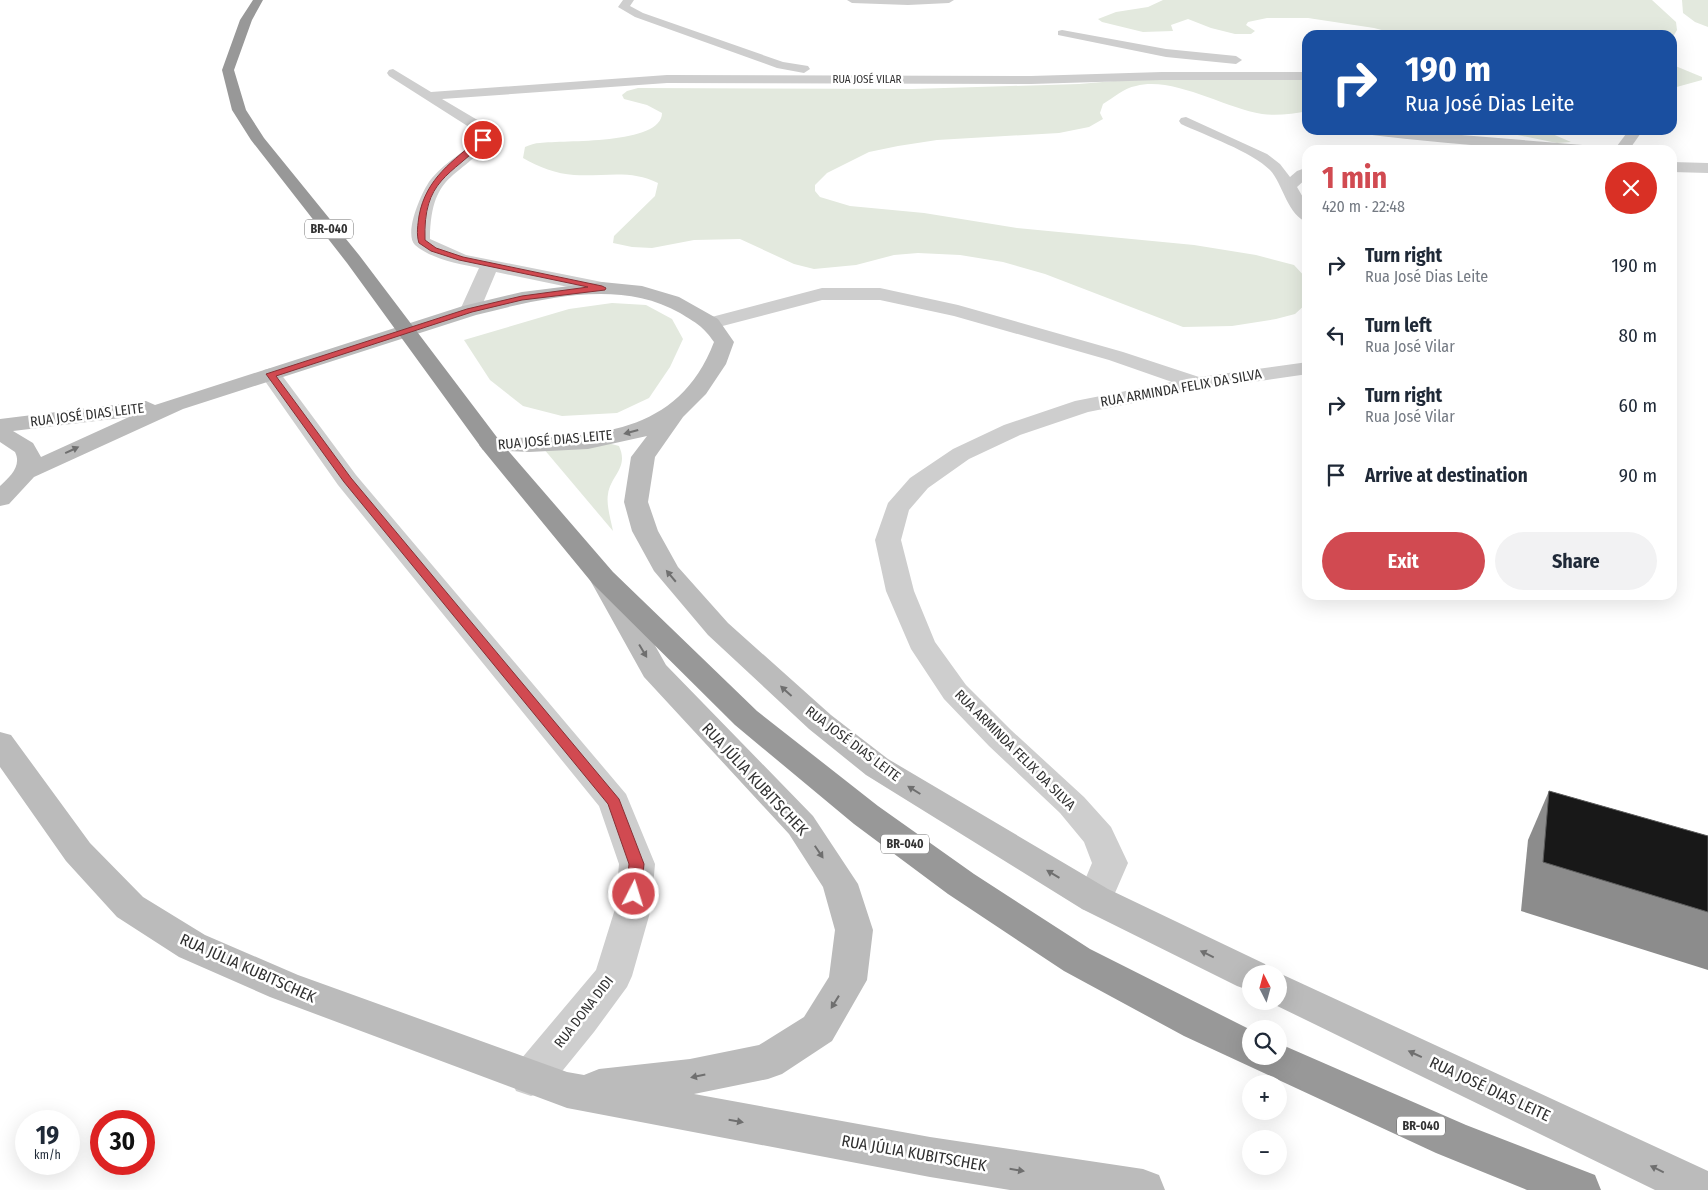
<!DOCTYPE html>
<html lang="en">
<head>
<meta charset="utf-8">
<style>
  body { margin:0; font-family:"Fira Sans Condensed",sans-serif; background:#f2f2f3; color:#1f2937; height:100vh; display:flex; flex-direction:column; font-size:19px; white-space:nowrap }
  * { box-sizing:border-box; margin:0 }
  p { font-size:16px; color:#747a83 }
  .icon { flex:none; width:28px; height:28px; fill:none; stroke:currentColor; stroke-width:2; stroke-linecap:round; stroke-linejoin:round }
  .map { position:relative; flex:1; overflow:hidden }
  .panel { position:absolute; left:1302px; top:145px; width:375px; height:455px; display:flex; flex-direction:column; background:#fff; border-radius:15px; box-shadow:0 5px 20px #0002 }
  .panel>* { flex:none }
  .banner { position:absolute; left:1302px; top:30px; width:375px; height:105px; border-radius:15px; box-shadow:0 5px 20px #0002; background:#1a4fa0; color:#fff; overflow:hidden }
  .needle { width:32px; rotate:354deg }
  .tools { position:absolute; left:1242px; top:965px; display:grid; gap:10px }
  .tools a { display:grid; place-items:center; width:45px; height:45px; border-radius:50%; background:#fff; box-shadow:0 5px 20px #0002; font-size:25px }
  .speed { position:absolute; left:15px; top:1110px; display:flex; gap:10px; font-size:25px; font-weight:700; text-align:center }
  .speed>* { display:grid; place-content:center; width:65px; height:65px; border-radius:50%; background:#fff; box-shadow:0 5px 20px #0002; line-height:1 }
  .speed small { font-size:12px; font-weight:400 }
  .speed .limit { border:8px solid #d22; background:#fff; color:#111 }
  .pin { position:absolute; display:grid; place-items:center; width:42px; height:42px; color:#fff; margin:-21px; border:2px solid #fff; border-radius:50%; box-shadow:0 1px 5px #0007 }
  .me { position:absolute; width:55px; margin:-28px; rotate:5deg; stroke-linejoin:round; filter:drop-shadow(0 0 4px #0008) }
  .turn { display:flex; align-items:center; gap:18px; height:105px; padding:0 20px; font-size:22px }
  .turn .icon { width:65px; height:65px; stroke-width:2.5 }
  .turn b { display:block; font-size:35px; line-height:42px }
  .round { display:grid; place-items:center; flex:none; width:52px; height:52px; border-radius:26px; background:#f2f2f3 }
  .head { display:flex; align-items:center; justify-content:space-between; height:85px; padding:0 20px }
  h1 { font-size:30px; font-weight:700; line-height:38px; color:#d14a51 }
  .cta { display:flex; gap:10px; margin-top:auto; padding:10px 20px }
  .cta a { flex:1; height:58px; border-radius:30px; background:#d14a51; color:#fff; font-size:20px; font-weight:700; line-height:58px; text-align:center }
  .cta a+a { background:#f2f2f3; color:#1f2937 }
  ul { padding:0; list-style:none }
  li { display:flex; align-items:center; gap:15px; height:70px; padding:0 20px }
  li div { flex:1 }
  li b { display:block; font-size:19px }
  li em { font-style:normal }
  .map>svg:first-child { display:block }
</style>
</head>
<body>
<div class="map">
<svg width="1708" height="1190" viewBox="0 0 1708 1190">
  <rect width="100%" height="100%" fill="#fff"/>
  <g fill="#e3e9de">
    <polygon points="1163,0 1652,0 1676,22 1677,30 1673,37 1672,35 1401,35 1374,28 1308,18 1267,18 1248,22 1246,25 1255,31 1251,34 1235,34 1211,28 1188,19 1171,25 1173,31 1143,32 1102,22 1098,19 1116,12 1148,7"/>
    <polygon points="1682,0 1708,0 1708,27 1695,22 1683,13"/>
    <polygon points="1673,65 1702,77 1702,80 1673,88"/>
    <path d="M1150,78L1307,80L1308,111C1293,114 1276,116 1262,114C1224,108 1173,76 1136,86C1124,88 1113,98 1103,104L1100,113L1103,119L1089,127L1059,133L937,140L898,146L869,152L827,173L815,185V191L820,197L850,206L924,213L1017,228L1194,245L1256,255L1294,265L1307,279V303L1295,314L1276,319L1232,326L1183,327L1045,274L1003,262L960,255L918,253L894,255L856,265L814,269L794,264L740,239L694,240L652,248L632,247L613,243L614,236L655,196L658,183C631,169 603,177 574,175C557,174 538,167 523,158L525,147C530,145 535,143 540,143C563,140 662,145 662,113L647,105L624,99L622,95L627,91L638,88L912,89L1079,84Z"/>
    <polygon points="1493,130 1543,130 1571,142 1557,143"/>
    <polygon points="612,303 646,305 672,319 683,339 670,367 649,398 617,413 562,416 523,406 490,380 464,340 569,309"/>
    <path d="M604,442L619,446C629,468 611,475 608,494C606,505 611,520 613,531L543,448Z"/>
  </g>
  <g fill="none" stroke-linecap="round" stroke-linejoin="round">
    <g fill="#cecece" fill-rule="evenodd">
      <polygon points="623,0 634,0 630,6 643,13 783,62 808,66 810,69 804,73 777,68 635,17 618,7"/>
      <polygon points="847,0 954,0 949,3 908,5 852,3"/>
      <polygon points="1062,30 1166,49 1236,56 1242,60 1236,64 1166,57 1058,35 1058,31"/>
      <path d="M393,69L431,92L667,75L1031,76L1162,72H1308V80H1162L1031,84L667,83L442,99L491,128L494,134C463,181 431,167 430,239L466,255L602,282L609,284L611,288L609,292L602,294L496,272L480,310L477,314H463L460,310L479,268C459,264 431,259 415,245C403,233 423,188 432,178C446,161 468,151 480,134L389,76L387,73L389,70Z"/>
      <path d="M1186,117L1267,154L1280,164L1290,177L1297,171L1308,167V177L1297,187L1308,206V222C1288,217 1283,184 1270,170C1252,152 1205,135 1181,124L1179,121L1181,118Z"/>
      <path d="M1357,130H1400L1595,146L1602,150C1522,150 1444,144 1364,134Z"/>
      <polygon points="1629,130 1643,130 1629,150 1614,150"/>
      <polygon points="1672,162 1708,163 1708,173 1672,172"/>
      <polygon points="822,288 880,288 958,305 1123,352 1199,377 1308,362 1308,374 1198,390 1088,412 1020,435 969,459 928,488 909,510 901,540 914,591 935,642 966,685 1011,730 1084,797 1111,827 1128,863 1108,909 1095,913 1082,909 1077,899 1092,863 1084,842 1060,813 989,746 944,699 911,649 886,591 875,540 888,503 910,478 953,449 1004,425 1075,401 1172,382 1109,360 954,316 880,300 822,300 711,329 704,327 701,323 704,319"/>
      <polygon points="271,368 278,370 356,475 626,794 655,864 651,909 632,976 627,987 594,1032 546,1091 531,1096 516,1091 510,1078 516,1065 596,970 615,909 619,864 599,806 338,485 260,374 264,370"/>
    </g>
    <g fill="#bbb" fill-rule="evenodd">
      <path d="M602,282L642,286L679,297L718,319L734,342L726,364L706,394L683,417L655,457L648,502L658,531L678,567L728,623L831,715L888,759L1108,889L1265,964L1270,974H1251V991L1237,986L1082,909L866,775L809,729L708,635L654,571L632,531L624,502L631,457L647,436L588,449L529,452L483,450L479,445L483,440L491,438C581,437 676,442 714,342C703,326 696,323 680,313C619,278 540,299 476,315L183,409L34,477L9,504L0,506V486C10,477 22,466 15,452L0,442V419L146,401L155,405L463,306L522,292ZM129,417L41,457L33,443L13,431Z"/>
      <polygon points="604,572 614,574 618,580 666,665 813,816 858,884 873,930 867,980 832,1041 782,1074 768,1079 694,1094 930,1137 1143,1169 1159,1175 1165,1190 1010,1190 930,1177 567,1108 270,997 179,957 117,917 66,861 0,767 0,732 11,735 90,843 143,897 205,935 298,975 567,1072 584,1075 599,1069 690,1059 759,1045 804,1017 829,977 835,930 823,887 789,834 644,677 590,580 594,574"/>
      <polygon points="1279,973 1708,1171 1708,1190 1655,1190 1267,1001 1279,1001 1279,974 1277,974"/>
    </g>
    <polygon fill="#989898" fill-rule="evenodd" points="253,0 263,0 252,20 234,70 246,110 264,138 359,255 499,440 613,572 757,711 878,806 974,874 1090,949 1251,1030 1251,1056 1279,1056 1280,1044 1466,1125 1595,1175 1601,1190 1527,1190 1436,1153 1184,1036 1064,971 948,894 854,824 735,725 593,584 483,450 347,263 251,140 232,110 222,70 240,20"/>
  </g>
  <polygon fill="#8c8c8c" points="1549,791 1708,836 1708,970 1521,911 1528,840"/>
  <polygon fill="#181818" stroke="#5d5d5d" points="1549,791 1708,836 1708,912 1543,862"/>
  <defs><path id="oneway-solid" d="M-6-.8H1V-3.2L6.5 0L1 3.2V.8H-6Z" transform="scale(1.25)"/></defs>
  <g fill="#6f6f6f">
    <use href="#oneway-solid" transform="translate(631 432) rotate(165)"/>
    <use href="#oneway-solid" transform="translate(72 450) rotate(-25)"/>
    <use href="#oneway-solid" transform="translate(671 576) rotate(-130)"/>
    <use href="#oneway-solid" transform="translate(643 651) rotate(59)"/>
    <use href="#oneway-solid" transform="translate(786 691) rotate(-138)"/>
    <use href="#oneway-solid" transform="translate(914 790) rotate(-148)"/>
    <use href="#oneway-solid" transform="translate(819 852) rotate(56)"/>
    <use href="#oneway-solid" transform="translate(1053 874) rotate(-149)"/>
    <use href="#oneway-solid" transform="translate(1207 954) rotate(-154)"/>
    <use href="#oneway-solid" transform="translate(835 1002) rotate(122)"/>
    <use href="#oneway-solid" transform="translate(1415 1054) rotate(-155)"/>
    <use href="#oneway-solid" transform="translate(698 1076) rotate(168)"/>
    <use href="#oneway-solid" transform="translate(736 1121) rotate(10)"/>
    <use href="#oneway-solid" transform="translate(1657 1169) rotate(-154)"/>
    <use href="#oneway-solid" transform="translate(1017 1170) rotate(9)"/>
  </g>
  <path fill="#d14a51" stroke="#883035" d="M480,138L486,140C450,177 423,179 425,240L436,248L463,257L602,286L606,288L605,290L522,300L472,312L276,376L351,478L619,799L644,864L641,894L639,898H629L626,894L629,864L608,804L344,482L266,374L467,309L522,296L588,287L459,260L431,251L419,243C416,234 418,224 419,216C426,178 453,161 480,138Z"/>
  <g text-anchor="middle" dominant-baseline="central" stroke-width="5" stroke-linejoin="round" paint-order="stroke">
    <g font-size="11" fill="#313131" stroke="#fff">
      <text x="867" y="79">RUA JOSÉ VILAR</text>
    </g>
    <g fill="#fff" stroke="#6f6f6f" stroke-width="1">
      <rect x="305" y="219.5" width="48" height="19" rx="4"/>
      <rect x="881" y="834.5" width="48" height="19" rx="4"/>
      <rect x="1397" y="1116.5" width="48" height="19" rx="4"/>
    </g>
    <g font-size="12" font-weight="bold" fill="#313131">
      <text x="329" y="229">BR-040</text>
      <text x="905" y="844">BR-040</text>
      <text x="1421" y="1126">BR-040</text>
    </g>
    <g font-size="14" fill="#313131" stroke="#fff">
      <text transform="translate(1181 388) rotate(-10)">RUA ARMINDA FELIX DA SILVA</text>
      <text transform="translate(87 415) rotate(-7)">RUA JOSÉ DIAS LEITE</text>
      <text transform="translate(555 440) rotate(-5)">RUA JOSÉ DIAS LEITE</text>
      <text transform="translate(853 744) rotate(37)">RUA JOSÉ DIAS LEITE</text>
      <text transform="translate(1015 750) rotate(45)">RUA ARMINDA FELIX DA SILVA</text>
      <text transform="translate(584 1012) rotate(-52)">RUA DONA DIDI</text>
    </g>
    <g font-size="16" fill="#313131" stroke="#fff">
      <text transform="translate(755 779) rotate(47)">RUA JÚLIA KUBITSCHEK</text>
      <text transform="translate(248 968) rotate(24)">RUA JÚLIA KUBITSCHEK</text>
      <text transform="translate(1490 1089) rotate(25)">RUA JOSÉ DIAS LEITE</text>
      <text transform="translate(914 1153) rotate(10)">RUA JÚLIA KUBITSCHEK</text>
    </g>
  </g>
</svg>
<div class="tools">
<a><svg class="needle" viewBox="-14 -14 28 28"><path d="M0-13l5 13h-10z" fill="#e53935"/><path d="M0 13l5-13h-10z" fill="#747a83"/></svg></a>
<a><svg class="icon" aria-label="search" viewBox="0 0 24 24"><circle cx="10" cy="10" r="6"/><path d="M15 15l6 6"/></svg></a>
<a>+</a>
<a>−</a>
</div>
<div class="speed"><div>19<small>km/h</small></div><div class="limit">30</div></div>
<div class="pin" style="left:483px;top:140px;background:#d93025"><svg class="icon" aria-label="arrive" viewBox="0 0 24 24"><path d="M6 21V4h12l-3 4 3 4H6"/></svg></div>
<svg class="me" style="left:634px;top:894px" viewBox="-20 -20 40 40"><circle r="17" fill="#d14a51" stroke="#fff" stroke-width="3"/><path d="M0-11L8 9 0 5-8 9z" fill="#fff"/></svg>
<div class="banner">
<div class="turn"><svg class="icon" aria-label="right" viewBox="0 0 24 24"><path d="M7 20v-9h11M14 6l5 5-5 5"/></svg><div><b>190 m</b>Rua José Dias Leite</div></div>
</div>
<section class="panel">
<div class="head"><div><h1>1 min</h1><p>420 m · 22:48</p></div><a class="round" style="background:#d93025;color:#fff"><svg class="icon" aria-label="close" viewBox="0 0 24 24"><path d="M6 6l12 12M18 6L6 18"/></svg></a></div>
<ul>
<li><svg class="icon" aria-label="right" viewBox="0 0 24 24"><path d="M7 20v-9h11M14 6l5 5-5 5"/></svg><div><b>Turn right</b><p>Rua José Dias Leite</p></div><em>190 m</em></li>
<li><svg class="icon" aria-label="left" viewBox="0 0 24 24"><path d="M17 20v-9H6M10 6l-5 5 5 5"/></svg><div><b>Turn left</b><p>Rua José Vilar</p></div><em>80 m</em></li>
<li><svg class="icon" aria-label="right" viewBox="0 0 24 24"><path d="M7 20v-9h11M14 6l5 5-5 5"/></svg><div><b>Turn right</b><p>Rua José Vilar</p></div><em>60 m</em></li>
<li><svg class="icon" aria-label="arrive" viewBox="0 0 24 24"><path d="M6 21V4h12l-3 4 3 4H6"/></svg><div><b>Arrive at destination</b></div><em>90 m</em></li>
</ul>
<div class="cta"><a>Exit</a><a>Share</a></div>
</section>
</div>
</body>
</html>
